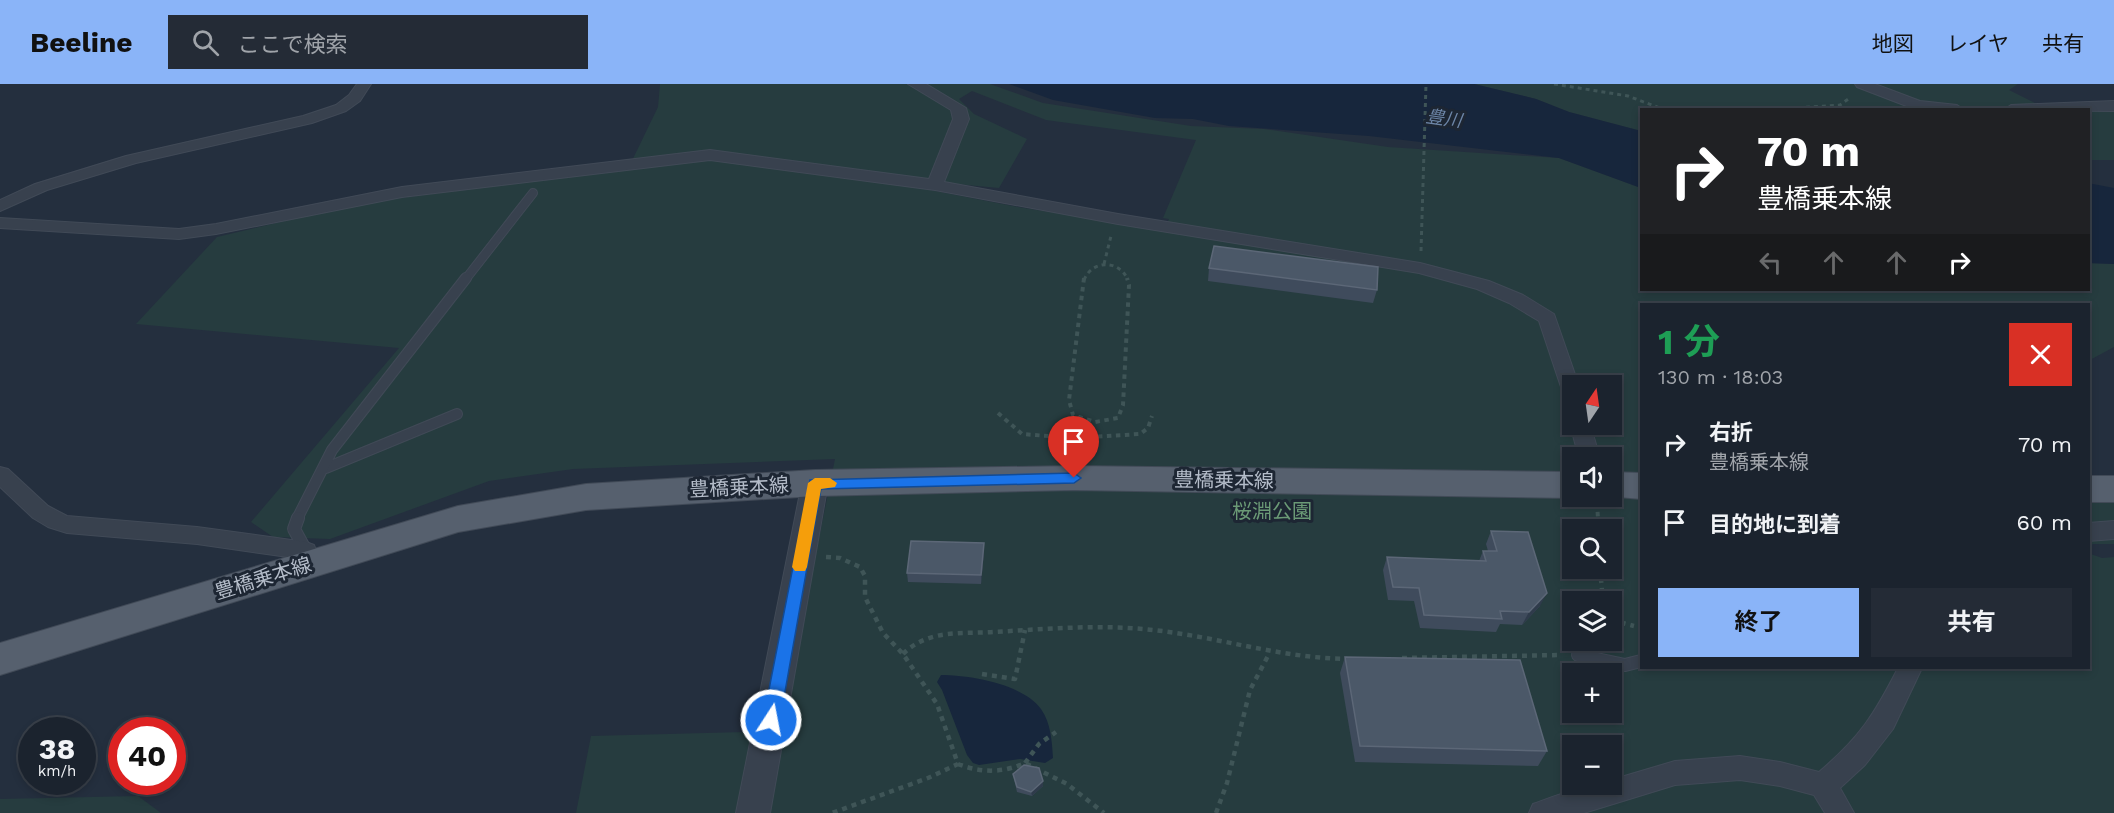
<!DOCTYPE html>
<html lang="ja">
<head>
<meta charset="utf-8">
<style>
  body { margin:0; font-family:"Work Sans","Noto Sans JP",sans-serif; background:#242b36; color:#f1f3f6; height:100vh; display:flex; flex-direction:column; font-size:22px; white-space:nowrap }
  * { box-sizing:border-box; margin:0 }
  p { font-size:20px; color:#a0a4aa }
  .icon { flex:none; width:33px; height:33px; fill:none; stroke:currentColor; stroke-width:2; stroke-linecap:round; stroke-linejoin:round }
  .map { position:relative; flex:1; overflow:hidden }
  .panel { position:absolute; left:1640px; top:219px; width:450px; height:366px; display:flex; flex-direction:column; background:#1b232e; border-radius:0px; box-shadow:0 3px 9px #0003,0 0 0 2px #39404a }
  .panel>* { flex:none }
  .guide { position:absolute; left:1640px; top:24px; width:450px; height:183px; border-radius:0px; box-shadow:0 3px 9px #0003,0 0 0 2px #39404a; background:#202124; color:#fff; overflow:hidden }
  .needle { width:39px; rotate:13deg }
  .tools { position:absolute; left:1562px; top:291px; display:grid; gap:12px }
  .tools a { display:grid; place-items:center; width:60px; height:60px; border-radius:0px; background:#1b232e; box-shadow:0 3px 9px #0003,0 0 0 2px #39404a; font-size:30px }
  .speed { position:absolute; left:18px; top:633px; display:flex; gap:12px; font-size:30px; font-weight:700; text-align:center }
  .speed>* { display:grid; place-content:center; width:78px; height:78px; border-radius:50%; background:#1b232e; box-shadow:0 3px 9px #0003,0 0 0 2px #39404a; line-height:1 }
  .speed small { font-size:15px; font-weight:400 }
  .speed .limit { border:9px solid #d22; background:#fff; color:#111 }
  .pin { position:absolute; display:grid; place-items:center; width:51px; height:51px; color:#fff; margin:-62px -26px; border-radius:50% 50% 50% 0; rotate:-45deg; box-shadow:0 0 6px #0007 }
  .pin .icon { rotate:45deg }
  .me { position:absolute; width:66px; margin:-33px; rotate:11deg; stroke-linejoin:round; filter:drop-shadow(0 0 4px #0008) }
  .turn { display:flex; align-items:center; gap:21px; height:126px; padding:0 18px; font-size:27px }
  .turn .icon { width:78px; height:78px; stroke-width:2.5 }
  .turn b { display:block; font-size:42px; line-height:51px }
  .lanes { display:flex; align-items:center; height:57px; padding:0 18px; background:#0003; justify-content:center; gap:30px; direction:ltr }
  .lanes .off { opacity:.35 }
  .round { display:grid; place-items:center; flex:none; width:63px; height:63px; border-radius:0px; background:#242b36 }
  .summary { display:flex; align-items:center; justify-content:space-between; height:102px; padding:0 18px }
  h1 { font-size:36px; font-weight:700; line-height:45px; color:#1e9e55 }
  .primary-button { display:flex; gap:12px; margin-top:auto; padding:12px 18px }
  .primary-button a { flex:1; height:69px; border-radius:0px; background:#8ab4f8; color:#111; font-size:24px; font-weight:700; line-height:69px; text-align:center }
  .primary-button a+a { background:#242b36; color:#f1f3f6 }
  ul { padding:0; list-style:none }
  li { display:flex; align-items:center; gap:18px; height:78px; padding:0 18px }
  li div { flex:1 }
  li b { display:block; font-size:22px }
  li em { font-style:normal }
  header { display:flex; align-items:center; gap:36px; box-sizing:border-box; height:84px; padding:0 30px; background:#8ab4f8; color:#111 }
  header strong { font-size:28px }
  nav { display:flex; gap:33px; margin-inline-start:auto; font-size:21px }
  .search { width:420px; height:54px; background:#242b36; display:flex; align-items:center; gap:15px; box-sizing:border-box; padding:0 21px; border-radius:0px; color:#a0a4aa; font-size:22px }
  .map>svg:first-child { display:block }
</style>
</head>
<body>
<header>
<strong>Beeline</strong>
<div class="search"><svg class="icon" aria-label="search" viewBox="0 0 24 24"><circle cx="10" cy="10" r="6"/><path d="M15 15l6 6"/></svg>ここで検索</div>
<nav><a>地図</a><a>レイヤ</a><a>共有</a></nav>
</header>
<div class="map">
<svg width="2114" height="729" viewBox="0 0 2114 729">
  <rect width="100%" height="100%" fill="#242f3e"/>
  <g fill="#263c3f" fill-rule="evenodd">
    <path d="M660,0H990L1043,19L1191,42L1264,45L1388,63L1559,74L1641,104V206H2088V179L2114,180V263L2088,277V220H1641V584H2088V469L2102,474L2114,473V729H576L591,652L780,647L835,375L573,385L489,397L330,455L273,453L251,438L399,264L136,240L217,153L360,119L628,85L658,23ZM972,7L1046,36L1196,56L1163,134L1169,135L1164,146L1018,123L925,105L958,35L955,25L965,35L937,93L945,99L999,104L1027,55L974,30L959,15ZM1572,302H1611V340H1572ZM1572,374H1611V412H1572ZM1572,446H1611V484H1572ZM1572,518H1611V556H1572ZM1572,590H1611V628H1572ZM1572,662H1611V700H1572Z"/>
    <polygon points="1474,0 2018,0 2009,6 2037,20 2114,24 2114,76 2088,76 2088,26 1641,26 1641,47 1569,28 1536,15"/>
    <polygon points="2114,416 2114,460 2093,460 2088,464 2088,417"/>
    <polygon points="138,712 161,729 0,729 0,715"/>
  </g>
  <g fill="#17263c">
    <polygon points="1009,0 1474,0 1536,15 1569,28 1641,47 1641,104 1559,74 1369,52 1229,42 1193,35 1155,34 1053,16"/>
    <polygon points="2088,99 2114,104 2114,180 2088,179"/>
    <path d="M941,591C970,591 1023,600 1041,625C1051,639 1052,658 1053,674L1045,679L1020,675L979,681L973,679L967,671L942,606L937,598Z"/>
  </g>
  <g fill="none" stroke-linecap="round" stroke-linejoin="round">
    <defs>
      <polyline id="service-far2" points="465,196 533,109"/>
      <g id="service-far1">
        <polyline points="326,384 457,330"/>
        <polyline points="297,435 332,366 466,194"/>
      </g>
      <g id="service">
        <polyline points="298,434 294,445 306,467"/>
        <polyline points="1578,571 1625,581 1641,577"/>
      </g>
      <g id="minor">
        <polygon points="357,0 371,0 360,17 346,27 312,39 136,79 47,106 0,127 0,116 35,100 126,72 303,32 336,21 349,11"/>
        <polygon points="908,0 926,0 966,24 969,35 944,98 1118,130 1420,179 1489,197 1523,211 1554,230 1579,302 1572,302 1572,317 1565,315 1539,237 1509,219 1477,205 1419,189 1118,140 935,106 710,76 402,113 216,150 179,155 0,144 0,134 179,145 216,140 402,103 710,66 929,95 953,35 951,26"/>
        <polygon points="1855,0 1875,0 1920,17 1957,21 1964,26 1917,26 1857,3"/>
        <polygon points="2114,17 2114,27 2004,26 2011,21"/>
        <polygon points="1572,336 1572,340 1590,340 1600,374 1579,374 1570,340"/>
        <polygon points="0,383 8,385 48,422 67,432 197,443 306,458 314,461 321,479 318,485 310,488 302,485 297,474 288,473 197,460 67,449 48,443 33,434 0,403"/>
        <polygon points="2114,437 2114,455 2088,457 2088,439"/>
        <path d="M1898,584H1922L1893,645L1865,681L1840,704L1854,729H1825L1814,711L1780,702L1740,696L1675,701L1584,729H1529L1533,720C1558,711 1585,700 1611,700V696L1675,677L1740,672L1780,678L1819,688C1860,653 1874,631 1898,584Z"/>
      </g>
      <polygon id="tertiary" points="815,389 824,392 828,399 770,729 736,729 802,399 806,392"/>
      <g id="primary">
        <polygon points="1074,382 1572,388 1572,412 1576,412 1572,414 1074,406 815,412 586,426 458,448 0,591 0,559 458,422 586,400 815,386"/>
        <polygon points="1611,388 1641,389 1641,415 1607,412 1611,412"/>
        <rect x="2088" y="392" width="26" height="26"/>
      </g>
    </defs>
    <use href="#service-far2" stroke="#414a57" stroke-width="10"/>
    <use href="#service-far1" stroke="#414a57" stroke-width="12"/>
    <use href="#service" stroke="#414a57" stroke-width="14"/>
    <use href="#minor" stroke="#414a57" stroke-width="2"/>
    <use href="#tertiary" stroke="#414a57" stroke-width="2"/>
    <use href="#primary" stroke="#414a57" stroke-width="2"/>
    <g stroke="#3f5557" stroke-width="3" stroke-dasharray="4 4" stroke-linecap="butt">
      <polyline points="1554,0 1628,12 1665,26"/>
      <polyline points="1766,26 1840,21 1851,13"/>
      <polyline points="1421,167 1426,0"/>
      <polyline points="1104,180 1111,152"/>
      <path d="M1084,196C1092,176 1119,175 1128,196"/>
    </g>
    <g stroke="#3f5557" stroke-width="4" stroke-dasharray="4.5 4.5" stroke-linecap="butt">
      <polyline points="1084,194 1069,316 1073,331 1095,338 1118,334 1123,321 1129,201 1127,194"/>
      <polyline points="998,329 1022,350 1073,354 1140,350 1148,344 1152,332"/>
      <polyline points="1088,339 1089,354"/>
      <polyline points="1073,354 1074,372"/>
      <polyline points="1597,419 1598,435"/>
    </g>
    <g stroke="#3f5557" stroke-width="4.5" stroke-dasharray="5 5" stroke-linecap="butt">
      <polyline points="1598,434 1598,446"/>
      <polyline points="826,473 840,474 860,483 865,492 865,513 883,549 903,570 937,620 958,680 928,694 832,729"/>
      <polyline points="1600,484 1603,518"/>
      <polyline points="1611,536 1634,542"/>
      <path d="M903,570C928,545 961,550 993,548C1047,545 1100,540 1153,546C1219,553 1280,574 1347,575"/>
      <polyline points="1402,574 1560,571"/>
      <polyline points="982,590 1015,595 1025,546"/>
      <polyline points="1025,679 1039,660 1056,648"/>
      <path d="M958,680C981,689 1003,689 1025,679L1067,700L1104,729"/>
      <polyline points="1216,729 1227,699 1250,606 1269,570"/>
    </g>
    <use href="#service-far2" stroke="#38414e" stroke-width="8"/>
    <use href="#service-far1" stroke="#38414e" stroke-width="10"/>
    <use href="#service" stroke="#38414e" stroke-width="12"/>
    <use href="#minor" fill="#38414e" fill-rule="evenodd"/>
    <use href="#tertiary" fill="#38414e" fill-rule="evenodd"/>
    <use href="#primary" fill="#56606e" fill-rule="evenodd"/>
  </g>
  <g fill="#3f4b5c">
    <polygon points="1209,184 1377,206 1373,219 1208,197"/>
    <polygon points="1491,447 1540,522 1522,541 1500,540 1496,548 1420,544 1414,517 1388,516 1383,486 1387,473 1479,477 1483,467 1488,467 1486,460"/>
    <polygon points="984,468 981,500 908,498 907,489"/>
    <polygon points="1345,573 1547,667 1538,682 1355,678 1340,589"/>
    <polygon points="1013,690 1043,697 1043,702 1032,712 1017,708"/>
  </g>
  <g fill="#2f3b4b">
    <polygon points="984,459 984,468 981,500 981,491"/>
    <polygon points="1547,509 1540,522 1522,541 1529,528"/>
    <polygon points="1043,697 1043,702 1032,712 1031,708"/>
  </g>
  <g fill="#4b5868" stroke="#5c6777" stroke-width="1.5">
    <polygon points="1214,162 1378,183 1377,206 1209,184"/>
    <polygon points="1491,447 1528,448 1547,509 1529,528 1500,527 1502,535 1424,531 1419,504 1393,503 1387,473 1486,477 1483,467 1497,467"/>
    <polygon points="911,457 984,459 981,491 907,489"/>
    <polygon points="1345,573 1520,576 1547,667 1360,662"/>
    <polygon points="1024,681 1039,684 1043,697 1031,708 1017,703 1013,690"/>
  </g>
  <polygon fill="#1a73e8" stroke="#114b97" stroke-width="1.5" points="1074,389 1081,394 1074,399 821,405 780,636 777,641 771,643 765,641 763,636 810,396"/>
  <polygon fill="#f59e0b" points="815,394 830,394 837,399 835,403 821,405 807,483 805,487 795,487 792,483 808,399"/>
  <g text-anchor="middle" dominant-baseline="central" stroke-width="6" stroke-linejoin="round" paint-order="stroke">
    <g font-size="18" font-style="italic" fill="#6d86a8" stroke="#1d2633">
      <text transform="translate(1444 34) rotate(8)">豊川</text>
    </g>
    <g font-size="20" fill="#b4bcc9" stroke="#1d2633">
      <text transform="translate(1224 396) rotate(1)">豊橋乗本線</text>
      <text transform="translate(739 403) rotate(-3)">豊橋乗本線</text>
      <text transform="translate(263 494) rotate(-17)">豊橋乗本線</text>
    </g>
    <g font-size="20" fill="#6b9a76" stroke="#1d2633">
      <text x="1272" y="427">桜淵公園</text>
    </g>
  </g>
</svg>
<div class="tools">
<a><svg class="needle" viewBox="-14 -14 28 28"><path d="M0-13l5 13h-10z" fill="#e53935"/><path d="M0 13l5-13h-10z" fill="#a0a4aa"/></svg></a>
<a><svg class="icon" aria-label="sound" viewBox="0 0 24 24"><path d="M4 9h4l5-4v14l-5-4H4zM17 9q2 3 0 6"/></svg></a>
<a><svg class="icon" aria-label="search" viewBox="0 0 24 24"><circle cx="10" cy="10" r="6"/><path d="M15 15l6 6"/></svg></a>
<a><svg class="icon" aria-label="layers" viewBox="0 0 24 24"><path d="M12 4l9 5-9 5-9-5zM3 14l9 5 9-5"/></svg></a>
<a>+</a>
<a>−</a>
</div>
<div class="speed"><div>38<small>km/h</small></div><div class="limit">40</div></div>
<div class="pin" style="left:1074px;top:394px;background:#d93025"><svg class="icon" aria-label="arrive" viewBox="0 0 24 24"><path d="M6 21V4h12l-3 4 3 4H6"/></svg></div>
<svg class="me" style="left:771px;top:636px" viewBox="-20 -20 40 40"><circle r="17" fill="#1a73e8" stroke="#fff" stroke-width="3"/><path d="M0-11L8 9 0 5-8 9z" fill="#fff"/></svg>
<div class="guide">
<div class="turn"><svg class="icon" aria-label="right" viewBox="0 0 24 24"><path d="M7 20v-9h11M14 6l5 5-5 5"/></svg><div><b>70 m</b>豊橋乗本線</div></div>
<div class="lanes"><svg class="icon off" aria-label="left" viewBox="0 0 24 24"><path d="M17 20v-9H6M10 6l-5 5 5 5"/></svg><svg class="icon off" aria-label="ahead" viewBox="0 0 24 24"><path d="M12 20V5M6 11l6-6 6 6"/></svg><svg class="icon off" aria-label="ahead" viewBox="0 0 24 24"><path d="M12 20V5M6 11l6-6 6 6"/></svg><svg class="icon" aria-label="right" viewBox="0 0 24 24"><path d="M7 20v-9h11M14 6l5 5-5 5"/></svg></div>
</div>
<section class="panel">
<div class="summary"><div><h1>1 分</h1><p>130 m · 18:03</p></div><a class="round" style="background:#d93025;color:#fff"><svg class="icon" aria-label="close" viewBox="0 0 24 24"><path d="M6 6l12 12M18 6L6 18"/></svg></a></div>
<ul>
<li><svg class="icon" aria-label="right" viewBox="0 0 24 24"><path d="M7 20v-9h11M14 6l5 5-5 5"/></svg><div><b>右折</b><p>豊橋乗本線</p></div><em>70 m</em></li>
<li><svg class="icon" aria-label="arrive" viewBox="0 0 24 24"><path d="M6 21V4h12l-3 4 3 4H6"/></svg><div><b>目的地に到着</b></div><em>60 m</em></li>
</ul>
<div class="primary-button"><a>終了</a><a>共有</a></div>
</section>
</div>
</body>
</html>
